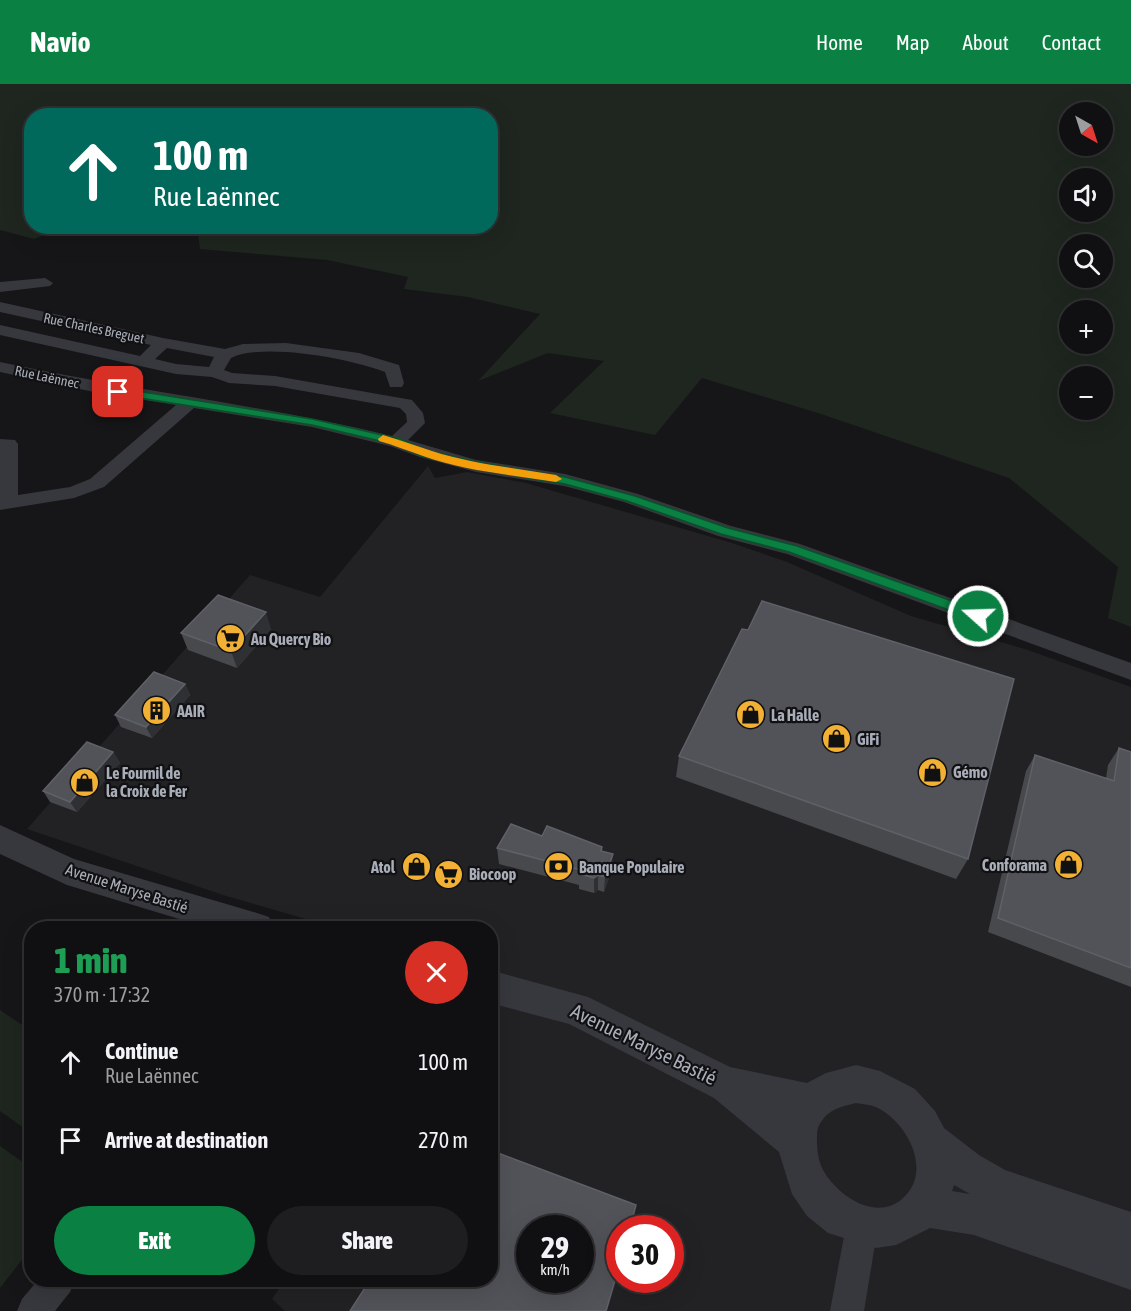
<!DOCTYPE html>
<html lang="en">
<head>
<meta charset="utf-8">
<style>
  body { margin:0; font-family:"Asap Condensed",sans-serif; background:#1e1e20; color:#f1f3f6; height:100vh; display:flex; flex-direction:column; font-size:22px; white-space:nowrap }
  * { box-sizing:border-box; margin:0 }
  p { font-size:20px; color:#9c9d9f }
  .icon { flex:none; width:33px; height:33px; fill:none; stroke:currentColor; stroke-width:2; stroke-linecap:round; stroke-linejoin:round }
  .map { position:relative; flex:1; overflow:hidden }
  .side { position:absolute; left:24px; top:837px; width:474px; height:366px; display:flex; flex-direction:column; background:#101012; border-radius:24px; box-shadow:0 6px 24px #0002,0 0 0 2px #303032 }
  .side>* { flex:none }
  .guide { position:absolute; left:24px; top:24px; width:474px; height:126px; border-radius:24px; box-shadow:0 6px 24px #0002,0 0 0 2px #303032; background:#00695c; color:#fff; overflow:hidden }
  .needle { width:39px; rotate:141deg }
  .buttons { position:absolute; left:1059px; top:18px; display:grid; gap:12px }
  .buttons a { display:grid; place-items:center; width:54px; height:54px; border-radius:50%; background:#101012; box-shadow:0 6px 24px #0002,0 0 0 2px #303032; font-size:30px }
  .speed { position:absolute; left:516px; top:1131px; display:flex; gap:12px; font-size:30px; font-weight:700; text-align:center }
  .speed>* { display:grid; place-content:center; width:78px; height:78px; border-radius:50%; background:#101012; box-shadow:0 6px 24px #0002,0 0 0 2px #303032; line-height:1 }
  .speed small { font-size:15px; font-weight:400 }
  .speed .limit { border:9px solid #d22; background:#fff; color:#111 }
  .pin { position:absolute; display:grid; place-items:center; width:51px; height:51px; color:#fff; margin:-26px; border-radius:12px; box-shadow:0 3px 9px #0006 }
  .me { position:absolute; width:66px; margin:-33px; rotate:290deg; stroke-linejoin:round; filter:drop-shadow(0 0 4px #0008) }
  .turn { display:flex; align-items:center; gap:21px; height:126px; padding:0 30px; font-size:27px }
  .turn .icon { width:78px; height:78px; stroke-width:2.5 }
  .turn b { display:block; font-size:42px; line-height:51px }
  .round { display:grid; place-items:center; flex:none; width:63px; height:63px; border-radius:32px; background:#1e1e20 }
  .summary { display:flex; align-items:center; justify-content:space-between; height:102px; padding:0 30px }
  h1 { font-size:36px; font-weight:800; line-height:45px; color:#1e9e55 }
  .button { display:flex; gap:12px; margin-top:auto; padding:12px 30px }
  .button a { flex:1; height:69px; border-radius:36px; background:#0b8043; color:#fff; font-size:24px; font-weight:800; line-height:69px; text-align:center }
  .button a+a { background:#1e1e20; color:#f1f3f6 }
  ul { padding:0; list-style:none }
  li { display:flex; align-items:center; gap:18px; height:78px; padding:0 30px }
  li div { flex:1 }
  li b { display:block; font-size:22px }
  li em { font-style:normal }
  header { display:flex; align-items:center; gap:36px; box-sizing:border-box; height:84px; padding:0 30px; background:#0b8043; color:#fff }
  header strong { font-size:28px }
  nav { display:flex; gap:33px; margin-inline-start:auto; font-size:21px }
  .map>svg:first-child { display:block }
</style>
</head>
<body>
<header>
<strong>Navio</strong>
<nav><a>Home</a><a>Map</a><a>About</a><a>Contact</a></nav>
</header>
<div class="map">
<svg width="1131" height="1227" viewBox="0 0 1131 1227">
  <rect width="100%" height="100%" fill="#161618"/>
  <path fill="#222225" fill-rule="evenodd" d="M428,382L435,394L467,388L526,399L732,459L787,478L911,532L1028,566L1131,603V1227H285L272,1215L285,1196H490V844H316V838L223,811L27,745L250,491L320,513ZM530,1144H580V1196H530ZM620,1144H670V1196H620Z"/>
  <g fill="#1e261f" fill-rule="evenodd">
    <path d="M0,0H1131V543L1108,534L1118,483L1009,394L818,329L702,294L655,351L550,329L604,277L548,269L478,297L540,230L468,213L404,205L408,193L327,176L200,165L197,143L490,142V32H32V142L64,143L34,155L0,146ZM1102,28V62H1070V28ZM1070,94H1102V128H1070ZM1070,160H1102V194H1070ZM1102,226V260H1070V226ZM1102,292V326H1070V292Z"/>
    <polygon points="0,926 31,947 31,1049 0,1027"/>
    <polygon points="0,1062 31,1084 31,1164 0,1204"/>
  </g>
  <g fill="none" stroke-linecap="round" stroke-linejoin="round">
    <g fill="#37383d" fill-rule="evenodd">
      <polygon points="45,194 53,199 50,202 0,208 0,198"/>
      <path d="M0,218L163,254L225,265L243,260L286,259L359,269L399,281L404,299L402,303H390L385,288C352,275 264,258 231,274L224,286L232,289L275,292L412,316L423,329L425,339L408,356L476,376L565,390L638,410L731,442L800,460L1131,579V596L787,470L718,452L624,418L564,402L476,388L420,373L390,362L312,343L194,324L104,403L74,414L0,426V355L15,356L18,360V411L70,403L90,395L176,321L94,308L0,288V278C130,306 263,321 392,352L407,338L406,330L400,324L275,302L229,299L212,293L176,290L0,251V241L140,272L151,261L0,228ZM167,264L214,273L209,283L176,280L155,275Z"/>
      <polygon points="862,1126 873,1131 878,1142 864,1227 830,1227 846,1142 851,1131"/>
      <polygon points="38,1196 75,1196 70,1208 55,1227 17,1227 22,1215"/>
    </g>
    <g fill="#37383d" fill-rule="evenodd">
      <polygon points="0,741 74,775 257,829 269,833 274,844 209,844 67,801 0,770"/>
      <path d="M490,886L588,913L730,983L807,999L826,989L856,981L880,987L915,1005L935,1027L944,1044L979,1071L1005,1086L1131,1128V1206L974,1151L930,1144L896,1161L876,1164L828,1149L807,1132L792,1110L779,1068L714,1014L569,940L490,919ZM856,1019C863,1020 872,1021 878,1024C909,1040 933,1089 902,1115C875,1138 837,1111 823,1086C818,1076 817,1066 817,1055C817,1049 817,1043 821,1038C829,1025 843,1022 856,1019ZM954,1101L970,1110L952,1107Z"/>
    </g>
  </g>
  <g fill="#47494d">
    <polygon points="271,545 237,584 188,566 181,549"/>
    <polygon points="185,600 190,611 152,654 121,643 115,631"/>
    <polygon points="1119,664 1131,668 1131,903 988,848 1026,687 1035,671 1106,694 1108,681"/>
    <polygon points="113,668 120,679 77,728 50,718 43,707"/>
    <polygon points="679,672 968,775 956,795 676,693"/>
    <polygon points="542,752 602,763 602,767 612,785 604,808 598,806 594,809 579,805 579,801 499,780 497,764"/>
  </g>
  <g fill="#2f3033">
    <polygon points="266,528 271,545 237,584 231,567"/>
    <polygon points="185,600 190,611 152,654 146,643"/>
    <polygon points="113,668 120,679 77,728 70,718"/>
    <polygon points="613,770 612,785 604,808 605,793"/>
    <polygon points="598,791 598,806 594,809 594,794"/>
    <polygon points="636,1121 631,1144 630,1144"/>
    <polygon points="620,1179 620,1184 607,1227 606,1227"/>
  </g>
  <g fill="#525359" stroke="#5f6168" stroke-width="1.5" fill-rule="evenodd">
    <polygon points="218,511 266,528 231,567 181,549"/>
    <polygon points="762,517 1014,595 968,775 679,672 742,545 748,546"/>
    <polygon points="154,588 185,600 146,643 115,631"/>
    <polygon points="87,658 113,668 70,718 43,707"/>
    <polygon points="1119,664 1131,668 1131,884 998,834 1035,671 1114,697"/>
    <polygon points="511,740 542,752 547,742 602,763 601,767 613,770 605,793 598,791 594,794 580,790 581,786 497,764"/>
    <path d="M490,1066L636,1121L630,1144H620V1179L606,1227H350L370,1196H490ZM530,1144H580V1196H530Z"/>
  </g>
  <polygon fill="#0b8043" stroke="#07532c" stroke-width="1.5" points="118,304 312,335 400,355 429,367 476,378 565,393 635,412 728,444 797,462 983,528 985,532 983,535 974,535 789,468 721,450 627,417 565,400 476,385 422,372 393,360 312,341 114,310 114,305"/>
  <path fill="#f59e0b" d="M383,351C400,356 416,362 432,367C472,380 515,384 556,391L562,395L556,398C512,391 465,387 423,372C408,367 394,361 379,357L378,355Z"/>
  <defs>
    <symbol id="supermarket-disc" viewBox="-11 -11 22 22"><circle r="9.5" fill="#f2b134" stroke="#111113"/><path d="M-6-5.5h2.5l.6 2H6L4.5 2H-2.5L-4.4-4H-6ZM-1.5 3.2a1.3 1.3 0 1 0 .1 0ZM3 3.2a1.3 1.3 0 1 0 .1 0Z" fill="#111"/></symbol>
    <symbol id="building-disc" viewBox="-11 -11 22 22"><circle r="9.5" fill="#f2b134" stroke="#111113"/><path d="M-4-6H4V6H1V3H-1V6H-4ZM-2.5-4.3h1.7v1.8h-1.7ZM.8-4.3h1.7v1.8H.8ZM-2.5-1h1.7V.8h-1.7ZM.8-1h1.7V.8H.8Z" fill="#111"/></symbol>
    <symbol id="shop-disc" viewBox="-11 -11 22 22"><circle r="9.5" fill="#f2b134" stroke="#111113"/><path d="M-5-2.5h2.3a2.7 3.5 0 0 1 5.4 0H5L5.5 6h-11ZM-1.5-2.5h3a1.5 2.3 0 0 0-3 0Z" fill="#111"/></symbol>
    <symbol id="bank-disc" viewBox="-11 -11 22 22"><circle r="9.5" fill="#f2b134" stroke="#111113"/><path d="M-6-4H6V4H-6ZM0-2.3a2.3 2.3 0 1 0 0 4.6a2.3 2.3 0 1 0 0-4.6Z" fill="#111"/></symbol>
  </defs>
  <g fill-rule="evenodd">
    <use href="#supermarket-disc" x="214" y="538" width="33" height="33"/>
    <use href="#building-disc" x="140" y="610" width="33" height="33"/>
    <use href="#shop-disc" x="734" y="614" width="33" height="33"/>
    <use href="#shop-disc" x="820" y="638" width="33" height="33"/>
    <use href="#shop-disc" x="916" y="672" width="33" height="33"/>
    <use href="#shop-disc" x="68" y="682" width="33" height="33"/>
    <use href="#shop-disc" x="1052" y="764" width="33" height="33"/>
    <use href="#shop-disc" x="400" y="766" width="33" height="33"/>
    <use href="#bank-disc" x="542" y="766" width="33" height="33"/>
    <use href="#supermarket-disc" x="432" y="774" width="33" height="33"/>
  </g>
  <g text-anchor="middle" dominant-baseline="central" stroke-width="4.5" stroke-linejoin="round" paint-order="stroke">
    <g font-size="14" fill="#a8adb8" stroke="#111113">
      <text transform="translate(94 244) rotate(12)">Rue Charles Breguet</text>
      <text transform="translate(47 293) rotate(12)">Rue Laënnec</text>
    </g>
    <g font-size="16" font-weight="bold" fill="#a8adb8" stroke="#111113" text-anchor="start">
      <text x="251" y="555">Au Quercy Bio</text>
      <text x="177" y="627">AAIR</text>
      <text x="771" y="631">La Halle</text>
      <text x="857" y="655">GiFi</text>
      <text x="953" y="688">Gémo</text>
      <text x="106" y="689">Le Fournil de<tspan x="106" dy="18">la Croix de Fer</tspan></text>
      <text x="1047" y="781" text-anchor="end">Conforama</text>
      <text x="395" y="783" text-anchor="end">Atol</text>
      <text x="579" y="783">Banque Populaire</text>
      <text x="469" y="790">Biocoop</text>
    </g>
    <g font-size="16" fill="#a8adb8" stroke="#111113">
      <text transform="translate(127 804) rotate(18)">Avenue Maryse Bastié</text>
    </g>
    <g font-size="20" fill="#a8adb8" stroke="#111113">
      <text transform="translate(644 960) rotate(26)">Avenue Maryse Bastié</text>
    </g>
  </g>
</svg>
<div class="buttons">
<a><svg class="needle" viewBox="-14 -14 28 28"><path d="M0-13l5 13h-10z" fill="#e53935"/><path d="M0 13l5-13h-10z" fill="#9c9d9f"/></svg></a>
<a><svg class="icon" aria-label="sound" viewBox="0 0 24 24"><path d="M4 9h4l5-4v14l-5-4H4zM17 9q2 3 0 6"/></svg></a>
<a><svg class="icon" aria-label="search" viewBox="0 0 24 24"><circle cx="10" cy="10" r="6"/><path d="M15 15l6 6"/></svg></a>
<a>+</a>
<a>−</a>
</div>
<div class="speed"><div>29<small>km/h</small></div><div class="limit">30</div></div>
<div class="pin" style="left:118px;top:308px;background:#d93025"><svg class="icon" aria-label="arrive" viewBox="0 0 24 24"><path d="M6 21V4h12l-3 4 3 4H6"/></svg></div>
<svg class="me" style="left:978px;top:532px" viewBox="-20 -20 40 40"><circle r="17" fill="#0b8043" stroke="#fff" stroke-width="3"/><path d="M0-11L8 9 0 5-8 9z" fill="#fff"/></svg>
<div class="guide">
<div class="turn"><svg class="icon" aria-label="ahead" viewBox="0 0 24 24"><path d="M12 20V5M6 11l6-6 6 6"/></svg><div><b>100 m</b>Rue Laënnec</div></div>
</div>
<section class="side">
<div class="summary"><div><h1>1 min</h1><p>370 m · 17:32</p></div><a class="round" style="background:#d93025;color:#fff"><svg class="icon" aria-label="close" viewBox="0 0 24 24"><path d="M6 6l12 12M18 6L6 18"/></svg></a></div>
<ul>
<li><svg class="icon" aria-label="ahead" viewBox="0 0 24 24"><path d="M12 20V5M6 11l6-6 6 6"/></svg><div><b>Continue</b><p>Rue Laënnec</p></div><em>100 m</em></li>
<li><svg class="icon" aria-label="arrive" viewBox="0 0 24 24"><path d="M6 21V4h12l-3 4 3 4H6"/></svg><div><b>Arrive at destination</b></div><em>270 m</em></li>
</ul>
<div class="button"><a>Exit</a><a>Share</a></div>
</section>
</div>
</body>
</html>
